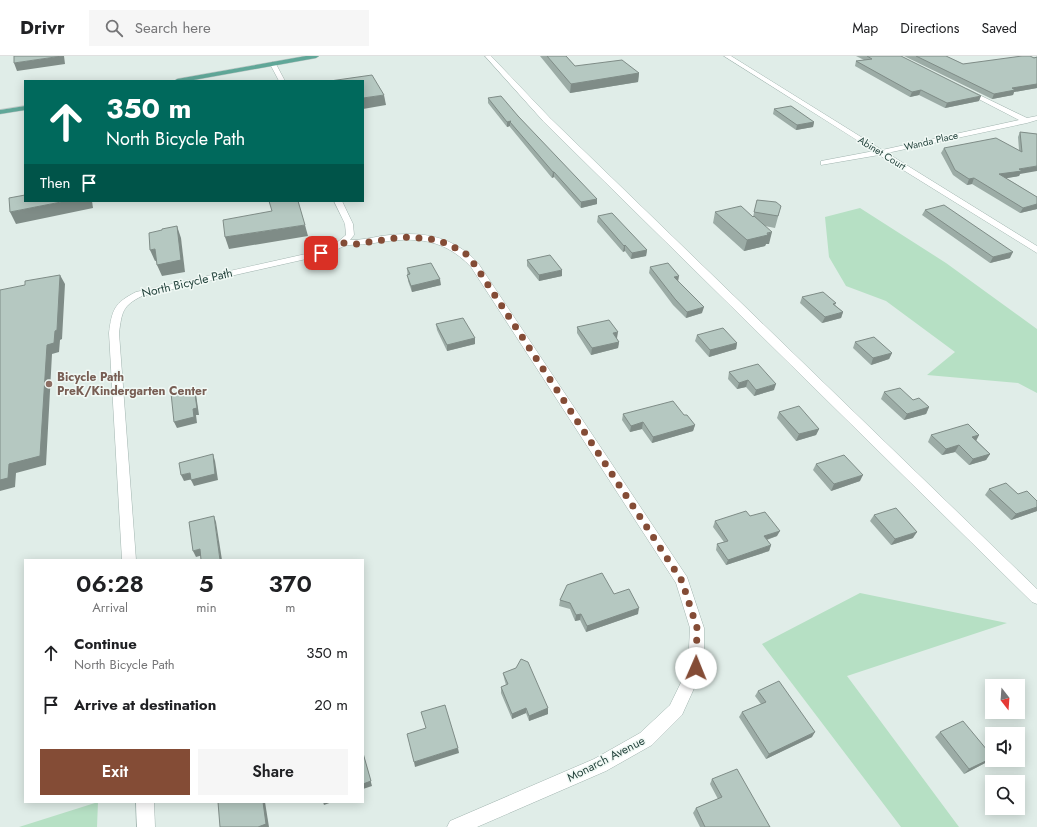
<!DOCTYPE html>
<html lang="en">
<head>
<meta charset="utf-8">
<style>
  body { margin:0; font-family:Jost,sans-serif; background:#f6f6f6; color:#202124; height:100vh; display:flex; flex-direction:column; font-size:15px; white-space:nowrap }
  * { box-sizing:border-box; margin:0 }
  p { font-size:13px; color:#757577 }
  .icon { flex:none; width:22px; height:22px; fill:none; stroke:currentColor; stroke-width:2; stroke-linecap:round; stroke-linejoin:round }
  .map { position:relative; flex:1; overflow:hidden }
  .side { position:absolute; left:24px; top:503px; width:340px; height:244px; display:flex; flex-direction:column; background:#fff; border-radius:0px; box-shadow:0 2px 10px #0003 }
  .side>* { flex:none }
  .banner { position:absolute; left:24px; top:24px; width:340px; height:122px; border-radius:0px; box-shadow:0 2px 10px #0003; background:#00695c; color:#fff; overflow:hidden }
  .needle { width:26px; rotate:163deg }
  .fabs { position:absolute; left:985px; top:623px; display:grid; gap:8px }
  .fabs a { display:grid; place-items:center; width:40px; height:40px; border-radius:0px; background:#fff; box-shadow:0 2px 10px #0003; font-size:20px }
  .pin { position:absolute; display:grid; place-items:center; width:34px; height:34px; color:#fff; margin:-17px; border-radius:8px; box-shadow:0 2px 6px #0006 }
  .me { position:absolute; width:44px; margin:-22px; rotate:1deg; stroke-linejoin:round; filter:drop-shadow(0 0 3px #0008) }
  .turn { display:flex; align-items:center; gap:14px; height:84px; padding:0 16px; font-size:18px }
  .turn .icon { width:52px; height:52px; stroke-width:2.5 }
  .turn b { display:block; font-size:28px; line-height:34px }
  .then { display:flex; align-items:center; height:38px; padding:0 16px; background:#0003; gap:8px; font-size:15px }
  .eta { display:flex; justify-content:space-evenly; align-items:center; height:68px; text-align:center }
  .eta b { font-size:24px; font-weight:600; line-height:28px }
  .button { display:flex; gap:8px; margin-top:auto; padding:8px 16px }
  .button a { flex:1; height:46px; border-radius:0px; background:#844c36; color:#fff; font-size:16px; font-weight:600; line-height:46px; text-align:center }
  .button a+a { background:#f6f6f6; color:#202124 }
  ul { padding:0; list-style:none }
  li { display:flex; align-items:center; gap:12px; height:52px; padding:0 16px }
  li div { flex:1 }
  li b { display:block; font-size:15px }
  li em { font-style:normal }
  header { display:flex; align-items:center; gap:24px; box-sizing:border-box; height:56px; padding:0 20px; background:#fff; border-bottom:1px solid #e0e0e0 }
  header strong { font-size:19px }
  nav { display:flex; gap:22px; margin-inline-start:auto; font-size:14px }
  .search { width:280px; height:36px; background:#f6f6f6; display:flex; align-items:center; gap:10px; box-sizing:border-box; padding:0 14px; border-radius:0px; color:#757577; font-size:15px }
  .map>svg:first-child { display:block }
</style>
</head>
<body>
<header>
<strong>Drivr</strong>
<div class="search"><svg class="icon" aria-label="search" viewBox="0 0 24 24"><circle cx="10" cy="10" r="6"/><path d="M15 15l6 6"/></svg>Search here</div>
<nav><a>Map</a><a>Directions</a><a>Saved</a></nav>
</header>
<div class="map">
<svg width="1037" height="771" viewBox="0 0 1037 771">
  <rect width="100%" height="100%" fill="#e0ede8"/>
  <g fill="#b6e0c4">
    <polygon points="860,152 946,207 1037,273 1037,337 1018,327 927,319 955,296 886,245 846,230 829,201 825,161"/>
    <polygon points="860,537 1007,567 847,620 959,771 901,771 762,588"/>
    <polygon points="98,746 97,771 19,771"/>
  </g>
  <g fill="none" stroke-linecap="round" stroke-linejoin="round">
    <defs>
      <g id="minor">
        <polygon points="485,0 491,0 550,62 1037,533 1037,548 1032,546 544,66"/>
        <polygon points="724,0 731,0 882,94 1019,64 965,36 964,35 967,33 1027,62 1037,60 1037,64 1027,67 887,97 1037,190 1037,197 879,99 821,109 821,105 874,95"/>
        <polygon points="273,6 276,8 285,25 279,25 270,8"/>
        <path d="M334,145H342L353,168L354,179L350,184C361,184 371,182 381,180C419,175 451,178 478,207L687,521L704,572V612L701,617L682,659L652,689L606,715L477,771H447L450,765L594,703L640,677L670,649L688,612L690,572L676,527L471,211C441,179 409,181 368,188C361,189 350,188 344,190C337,193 331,197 324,199L142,240C122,250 122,256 119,277L136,504H122L109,277C112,254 114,247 136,236L319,195L334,189L346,179L345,168Z"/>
        <polygon points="136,746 154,746 155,771 137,771"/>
      </g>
      <g id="major">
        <polygon points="306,0 319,0 316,2 188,25 174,25 177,23"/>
        <polygon points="25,50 25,54 0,58 0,54"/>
      </g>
    </defs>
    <use href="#minor" stroke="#a2b5b0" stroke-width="1"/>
    <use href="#major" stroke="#c0c9c7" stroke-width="1"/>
    <use href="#minor" fill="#fff" fill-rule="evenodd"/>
    <use href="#major" fill="#60a798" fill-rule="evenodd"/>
  </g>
  <g fill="#9caca6">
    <polygon points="540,0 566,0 575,10 639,17 638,26 570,37"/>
    <polygon points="856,0 901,0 979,45 945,52 919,39 910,41 855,10 856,5 864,4"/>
    <polygon points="904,0 946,0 963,8 1037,1 1037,32 1014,36 1013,39 992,43"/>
    <polygon points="488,42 518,60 597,148 581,152 554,121 552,122 510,71 510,70 507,71 488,47"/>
    <polygon points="774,53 814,66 813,71 796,74 773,58"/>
    <polygon points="1020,76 1037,78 1019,120 1006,122 1037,141 1037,153 1020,157 972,128 967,129 953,119 941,97 944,92 1019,94 1018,81"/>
    <polygon points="757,144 781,150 775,172 765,170 769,188 766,188 765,190 744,195 713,167 715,156 753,161"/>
    <polygon points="925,154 1010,202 990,207 922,159"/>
    <polygon points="598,160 647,194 646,200 631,203 625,195 623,196 597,166"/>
    <polygon points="527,204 562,220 539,225 527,210"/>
    <polygon points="650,211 678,226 702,257 686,262 673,249 649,217"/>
    <polygon points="407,212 441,229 412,236 408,225"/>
    <polygon points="802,241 836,247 835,249 843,256 841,262 822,267 800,247"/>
    <polygon points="436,268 475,282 475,288 447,295 437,274"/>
    <polygon points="577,271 617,282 616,282 619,286 618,292 591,299 577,277"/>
    <polygon points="697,279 737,287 736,293 709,301 695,285"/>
    <polygon points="855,286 892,297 889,303 871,309 853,292"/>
    <polygon points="729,316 774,334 754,340 746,331 737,333 728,323"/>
    <polygon points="884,336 913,344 929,351 926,358 904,364 881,343"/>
    <polygon points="779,356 819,373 816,379 796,385 777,362"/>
    <polygon points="623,358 684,359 695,369 693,375 652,387 642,373 630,376 622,364"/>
    <polygon points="931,379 979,379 976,384 990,398 986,404 969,409 955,396 942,399 928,386"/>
    <polygon points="816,408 860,425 831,435 813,414"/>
    <polygon points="989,433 1018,438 1037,445 1037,455 1011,464 985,439"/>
    <polygon points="874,459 913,482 891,489 870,465"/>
    <polygon points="715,465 777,480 767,484 771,489 769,495 726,509 716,494 717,488 724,486 713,471"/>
    <polygon points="614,538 638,558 586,576 580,564 575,565 570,553 559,550 560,544"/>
    <polygon points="503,617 548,652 548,658 529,665 526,657 512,663 501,637 501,631 506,629 504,622"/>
    <polygon points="758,635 812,681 766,703 739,661 742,656 761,648 755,640"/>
    <polygon points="940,676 987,706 964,718 935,681"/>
    <polygon points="712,723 770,771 700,771 693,757 696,752 718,743 710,728"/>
  </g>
  <g fill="#7f8c87">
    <polygon points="62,0 64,0 65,8 17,15 14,7"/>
    <polygon points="639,17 638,26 570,37 571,28"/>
    <polygon points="1037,28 1037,32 1014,36 1013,39 992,43 994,38 1012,32"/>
    <polygon points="921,34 919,39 910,41 912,36"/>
    <polygon points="384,39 386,49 363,53 363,42"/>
    <polygon points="981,40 979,45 945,52 947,47"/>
    <polygon points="511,65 510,66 510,70 507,71 507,66"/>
    <polygon points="814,66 813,71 796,74 797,69"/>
    <polygon points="1037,110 1037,115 1020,118 1019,120 996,124 999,118 1019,113"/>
    <polygon points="553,116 554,116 554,121 552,122"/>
    <polygon points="974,122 972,128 967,129 969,123"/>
    <polygon points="597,143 597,148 581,152 581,146"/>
    <polygon points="66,145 92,145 93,152 16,168 10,156"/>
    <polygon points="1037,148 1037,153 1020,157 1023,152"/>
    <polygon points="305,169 308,180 229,193 225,181"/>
    <polygon points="177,170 181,182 185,216 162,220 157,209"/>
    <polygon points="772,176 769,188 766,188 765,190 744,195 747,184"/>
    <polygon points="625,189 625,195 623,196 624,190"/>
    <polygon points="155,193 159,204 155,205 150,194"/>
    <polygon points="647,194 646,200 631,203 632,197"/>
    <polygon points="1013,196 1010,202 990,207 993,201"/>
    <polygon points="562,214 562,220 539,225 539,219"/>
    <polygon points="60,219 65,228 62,283 60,284 59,296 52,298 46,409 16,417 15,431 0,435 0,424 9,408 47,289 55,275"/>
    <polygon points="679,220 678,226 674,221"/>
    <polygon points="440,223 441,229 412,236 411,230"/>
    <polygon points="704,251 702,257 686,262 687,256"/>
    <polygon points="843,256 841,262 822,267 825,261"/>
    <polygon points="618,276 617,282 612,283 613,277"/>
    <polygon points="475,282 475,288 447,295 447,289"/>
    <polygon points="619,286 618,292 591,299 592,292"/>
    <polygon points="737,287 736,293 709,301 710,294"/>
    <polygon points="892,297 889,303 871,309 873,302"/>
    <polygon points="748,324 746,331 737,333 739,327"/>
    <polygon points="776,328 774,334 754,340 756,334"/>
    <polygon points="194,332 196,338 199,359 196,359 197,367 177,372 174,366 193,353"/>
    <polygon points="929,351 926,358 904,364 907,358"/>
    <polygon points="643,366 642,373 630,376 631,370"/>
    <polygon points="695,369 693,375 652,387 653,381"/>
    <polygon points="819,373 816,379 796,385 799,378"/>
    <polygon points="979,379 976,385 972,381"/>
    <polygon points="959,389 955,396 942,399 946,393"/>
    <polygon points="213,398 215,405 218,424 194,430 191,424"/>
    <polygon points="990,398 986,404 969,409 973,403"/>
    <polygon points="190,417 193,423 184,425 181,419"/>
    <polygon points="863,419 860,425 831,435 834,428"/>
    <polygon points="1037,451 1037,455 1011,464 1016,458"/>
    <polygon points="214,460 216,466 222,504 220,504"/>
    <polygon points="780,475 777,480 762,485 764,480"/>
    <polygon points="917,476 913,482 891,489 895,483"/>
    <polygon points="771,489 769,495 726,509 728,504"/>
    <polygon points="200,493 203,499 196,501 193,495"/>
    <polygon points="639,552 638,558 586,576 587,570"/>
    <polygon points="581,558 580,564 575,565 576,559"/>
    <polygon points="526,652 526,657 512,663 512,658"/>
    <polygon points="548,652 548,658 529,665 529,660"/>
    <polygon points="815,676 812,681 766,703 769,698"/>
    <polygon points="458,692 459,697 415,711 414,706"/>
    <polygon points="363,697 372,730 363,733"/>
    <polygon points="992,702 987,706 964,718 969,713"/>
    <polygon points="263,746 265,746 269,771 258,771"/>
    <polygon points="323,746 332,746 324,749"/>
  </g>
  <g fill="#b5c8c1" stroke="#7f8c87">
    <polygon points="14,0 62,0 14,7"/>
    <polygon points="547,0 566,0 575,10 622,4 639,17 571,28"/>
    <polygon points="867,0 901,0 981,40 947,47 921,34 912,36 856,5 872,3"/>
    <polygon points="916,0 946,0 963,8 1022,0 1030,0 1034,2 1037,1 1037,28 1012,32 1015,34 994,38"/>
    <polygon points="372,19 384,39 363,42 363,25 330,25"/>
    <polygon points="501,40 518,60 597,143 581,146 554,116 553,116 510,66 511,65 507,66 488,42"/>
    <polygon points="791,50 814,66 797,69 774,53"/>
    <polygon points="1020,76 1037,78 1037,110 1019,113 1022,115 999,118 1037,141 1037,148 1023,152 974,122 969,123 955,114 944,92 996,82 1022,96"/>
    <polygon points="25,139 25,145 66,145 10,156 9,142"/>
    <polygon points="757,144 776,146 781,150 778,160 754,156"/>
    <polygon points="269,145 298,145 305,169 225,181 223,164 272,155"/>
    <polygon points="944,149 1013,196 993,201 925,154"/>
    <polygon points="741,150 753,161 754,160 772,176 767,177 768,179 747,184 715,156"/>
    <polygon points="612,157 647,194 632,197 625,189 624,190 598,160"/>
    <polygon points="177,170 181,204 157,209 155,193 150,194 149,177 162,174 162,173"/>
    <polygon points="550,199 562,214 539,219 527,204"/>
    <polygon points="431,207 440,223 411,230 407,219 410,218 407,212"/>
    <polygon points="668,207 679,220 674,221 704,251 687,256 675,243 650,211"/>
    <polygon points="60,219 57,274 55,275 54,287 47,289 40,400 9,408 8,422 0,424 0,234 25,229 25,225"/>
    <polygon points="823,236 836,247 833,248 843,256 825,261 802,241"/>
    <polygon points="463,262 475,282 447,289 436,268"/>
    <polygon points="609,264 618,276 613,277 619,286 592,292 577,271"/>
    <polygon points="723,272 737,287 710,294 697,279"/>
    <polygon points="874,281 892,297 873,302 855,286"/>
    <polygon points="758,308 776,328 756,334 748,324 739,327 729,316"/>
    <polygon points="194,332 197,352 193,353 194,361 174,366 171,337"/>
    <polygon points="900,332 913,344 919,342 929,351 907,358 884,336"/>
    <polygon points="673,345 684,359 687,359 695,369 653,381 643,366 631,370 623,358"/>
    <polygon points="799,350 819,373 799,378 779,356"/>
    <polygon points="968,368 979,379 972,381 990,398 973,403 959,389 946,393 931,379"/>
    <polygon points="213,398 215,418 191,424 190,417 181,419 179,407"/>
    <polygon points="844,399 863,419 834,428 816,408"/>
    <polygon points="1006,427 1018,438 1027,435 1037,445 1037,451 1016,458 989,433"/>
    <polygon points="896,452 917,476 895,483 874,459"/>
    <polygon points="746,455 750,460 765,456 780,475 764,480 771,489 728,504 717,488 728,485 715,465"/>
    <polygon points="214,460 220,504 201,504 200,493 193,495 189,466"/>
    <polygon points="602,517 614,538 629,533 639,552 587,570 581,558 576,559 570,547 560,544 567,529"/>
    <polygon points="521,603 528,606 548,652 529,660 526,652 512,658 501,631 508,628 503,617 516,612"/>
    <polygon points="779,625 815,676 769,698 742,656 766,646 758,635"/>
    <polygon points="445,649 458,692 414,706 407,678 426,672 421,656"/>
    <polygon points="963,665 992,700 992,702 969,713 940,676"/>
    <polygon points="363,697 371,725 363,728"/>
    <polygon points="737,713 770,771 705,771 696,752 722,741 712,723"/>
    <polygon points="218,746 263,746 266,768 258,771 220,771"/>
  </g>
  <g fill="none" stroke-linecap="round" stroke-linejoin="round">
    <polyline stroke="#844c36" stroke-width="7" stroke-dasharray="0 12.6" points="321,197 336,192 344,187 356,188 403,181 420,182 438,184 452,190 466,198 475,209 682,525 697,572 696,612"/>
  </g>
  <circle fill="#8d6e63" stroke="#f1f9f5" stroke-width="1.5" cx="49" cy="328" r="4"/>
  <g text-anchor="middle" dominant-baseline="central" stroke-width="3" stroke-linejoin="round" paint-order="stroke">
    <g font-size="10" fill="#1f3f38" stroke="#f1f9f5">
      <text transform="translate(931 85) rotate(-13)">Wanda Place</text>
      <text transform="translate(882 97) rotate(32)">Abinet Court</text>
    </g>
    <g font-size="12" fill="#1f3f38" stroke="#f1f9f5">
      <text transform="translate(187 227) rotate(-13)">North Bicycle Path</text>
      <text transform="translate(606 703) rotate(-27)">Monarch Avenue</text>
    </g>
    <g font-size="12" font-weight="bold" fill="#785e54" stroke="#f1f9f5" text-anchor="start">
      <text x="57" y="321">Bicycle Path<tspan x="57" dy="14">PreK/Kindergarten Center</tspan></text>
    </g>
  </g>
</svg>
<div class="fabs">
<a><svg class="needle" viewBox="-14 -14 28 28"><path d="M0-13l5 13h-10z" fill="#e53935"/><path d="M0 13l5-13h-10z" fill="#757577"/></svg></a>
<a><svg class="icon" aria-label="sound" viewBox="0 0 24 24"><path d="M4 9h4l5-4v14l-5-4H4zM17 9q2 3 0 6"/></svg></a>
<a><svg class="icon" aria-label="search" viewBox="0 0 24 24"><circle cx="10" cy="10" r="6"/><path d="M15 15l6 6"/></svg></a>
</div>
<div class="pin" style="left:321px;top:197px;background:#d93025"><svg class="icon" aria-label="arrive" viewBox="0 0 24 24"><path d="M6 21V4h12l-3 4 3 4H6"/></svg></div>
<svg class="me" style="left:696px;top:612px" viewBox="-20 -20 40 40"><circle r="19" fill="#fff"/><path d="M0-13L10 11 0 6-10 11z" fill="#844c36"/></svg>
<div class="banner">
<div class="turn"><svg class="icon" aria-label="ahead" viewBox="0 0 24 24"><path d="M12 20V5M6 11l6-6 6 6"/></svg><div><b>350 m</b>North Bicycle Path</div></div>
<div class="then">Then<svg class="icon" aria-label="arrive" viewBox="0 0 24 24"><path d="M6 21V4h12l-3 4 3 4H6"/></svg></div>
</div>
<section class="side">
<div class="eta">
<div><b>06:28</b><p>Arrival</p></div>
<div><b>5</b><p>min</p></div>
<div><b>370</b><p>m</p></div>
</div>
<ul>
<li><svg class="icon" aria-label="ahead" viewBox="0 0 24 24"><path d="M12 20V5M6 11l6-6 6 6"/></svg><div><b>Continue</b><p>North Bicycle Path</p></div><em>350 m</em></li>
<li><svg class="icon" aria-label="arrive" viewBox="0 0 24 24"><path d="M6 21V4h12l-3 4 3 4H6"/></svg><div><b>Arrive at destination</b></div><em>20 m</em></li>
</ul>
<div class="button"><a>Exit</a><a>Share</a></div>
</section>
</div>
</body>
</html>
